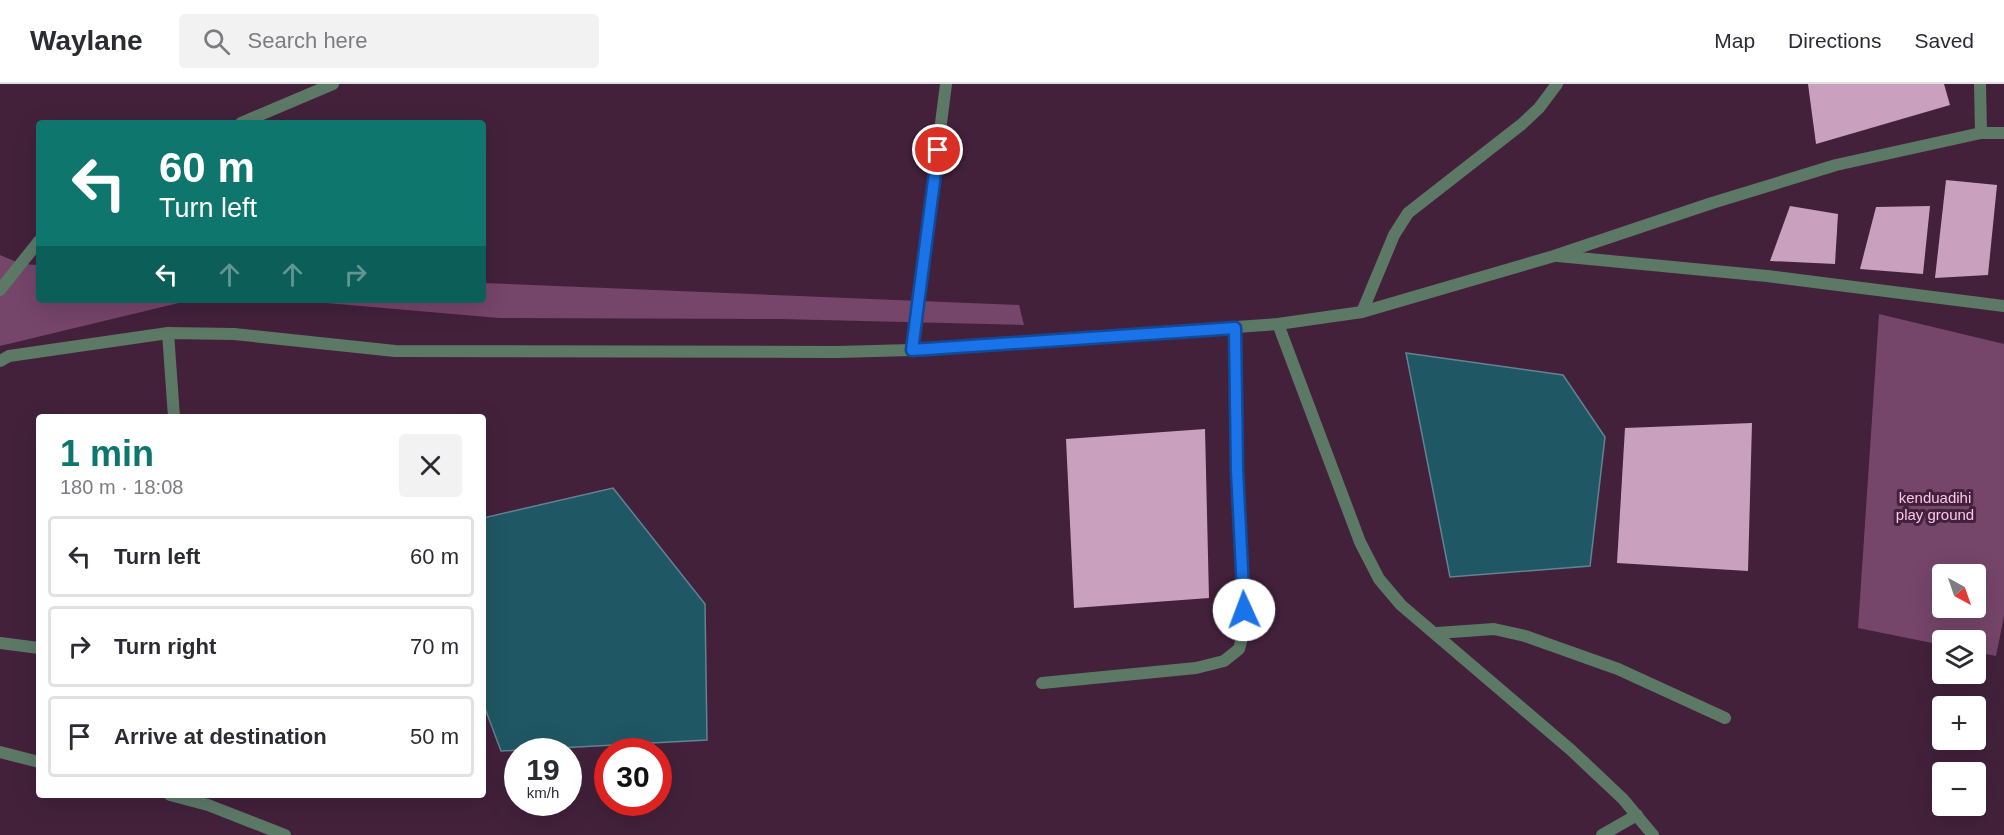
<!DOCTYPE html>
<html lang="en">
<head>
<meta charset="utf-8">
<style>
  body { margin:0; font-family:Helvetica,sans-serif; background:#f2f2f3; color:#2b2b33; height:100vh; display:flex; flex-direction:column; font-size:22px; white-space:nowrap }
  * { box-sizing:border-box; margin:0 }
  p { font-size:20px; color:#7c7c81 }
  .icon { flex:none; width:33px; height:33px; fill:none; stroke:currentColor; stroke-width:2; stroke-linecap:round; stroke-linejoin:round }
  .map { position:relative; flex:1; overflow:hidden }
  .sheet { position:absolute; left:36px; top:330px; width:450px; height:384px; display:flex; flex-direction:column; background:#fff; border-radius:6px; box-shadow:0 6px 24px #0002 }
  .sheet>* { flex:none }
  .banner { position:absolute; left:36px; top:36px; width:450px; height:183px; border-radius:6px; box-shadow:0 6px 24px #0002; background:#0f766e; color:#fff; overflow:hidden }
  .needle { width:39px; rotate:140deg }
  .controls { position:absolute; left:1932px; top:480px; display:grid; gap:12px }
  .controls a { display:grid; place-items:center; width:54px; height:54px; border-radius:6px; background:#fff; box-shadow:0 6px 24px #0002; font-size:30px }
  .speed { position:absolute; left:504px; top:654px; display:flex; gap:12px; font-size:30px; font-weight:700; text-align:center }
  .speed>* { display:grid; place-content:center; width:78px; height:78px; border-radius:50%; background:#fff; box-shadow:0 6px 24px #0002; line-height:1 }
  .speed small { font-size:15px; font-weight:400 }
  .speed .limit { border:9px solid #d22; background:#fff; color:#111 }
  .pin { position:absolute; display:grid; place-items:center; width:51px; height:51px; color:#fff; margin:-26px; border:3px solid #fff; border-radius:50%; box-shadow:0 2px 6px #0007 }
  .me { position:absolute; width:66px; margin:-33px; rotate:358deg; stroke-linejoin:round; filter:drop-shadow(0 0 4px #0008) }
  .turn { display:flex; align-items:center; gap:21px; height:126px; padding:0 24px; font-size:27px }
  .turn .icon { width:78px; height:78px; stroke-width:2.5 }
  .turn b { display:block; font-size:42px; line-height:51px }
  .lanes { display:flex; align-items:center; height:57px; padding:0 24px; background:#0003; justify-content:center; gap:30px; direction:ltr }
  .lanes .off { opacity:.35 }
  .round { display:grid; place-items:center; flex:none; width:63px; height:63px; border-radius:6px; background:#f2f2f3 }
  .head { display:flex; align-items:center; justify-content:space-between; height:102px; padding:0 24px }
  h1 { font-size:36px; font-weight:700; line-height:45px; color:#0f766e }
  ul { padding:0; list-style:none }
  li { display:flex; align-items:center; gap:18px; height:81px; margin:0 12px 9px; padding:0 12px; border:3px solid #e1e1e2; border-radius:6px }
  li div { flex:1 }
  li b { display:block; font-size:22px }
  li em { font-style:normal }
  header { display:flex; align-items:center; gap:36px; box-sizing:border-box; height:84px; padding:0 30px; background:#fff; border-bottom:2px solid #e1e1e2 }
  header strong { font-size:28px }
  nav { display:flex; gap:33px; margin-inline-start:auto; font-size:21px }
  .search { width:420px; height:54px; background:#f2f2f3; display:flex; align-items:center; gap:15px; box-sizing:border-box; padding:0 21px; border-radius:6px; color:#7c7c81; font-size:22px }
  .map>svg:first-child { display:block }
</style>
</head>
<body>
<header>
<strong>Waylane</strong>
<div class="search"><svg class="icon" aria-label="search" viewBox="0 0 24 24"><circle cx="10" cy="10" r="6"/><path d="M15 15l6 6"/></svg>Search here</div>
<nav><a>Map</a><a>Directions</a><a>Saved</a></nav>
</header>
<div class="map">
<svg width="2004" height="751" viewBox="0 0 2004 751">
  <rect width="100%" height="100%" fill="#43213b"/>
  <g fill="#75456a" fill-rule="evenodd">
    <polygon points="0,171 21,180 39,181 39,216 191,216 0,262"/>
    <polygon points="483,199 1019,221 1024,241 780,235 499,234 292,216 483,216"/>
    <path d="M1879,230L2004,260V532L1996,572L1976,568V556H1942V561L1858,544ZM1942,490H1976V524H1942Z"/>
  </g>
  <g fill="#205764" stroke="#628390" stroke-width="1.5">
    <polygon points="1406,269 1563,291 1605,353 1590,482 1450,493"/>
    <polygon points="613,404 705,520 707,656 501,667 483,619 483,434"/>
  </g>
  <g fill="#caa0bf">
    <polygon points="1808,0 1944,0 1950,21 1816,60"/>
    <polygon points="1946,96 1997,101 1988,191 1935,194"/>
    <polygon points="1790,122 1838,130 1835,180 1770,177"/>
    <polygon points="1930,122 1923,190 1860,185 1876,123"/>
    <polygon points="1752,339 1748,487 1617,479 1625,344"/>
    <polygon points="1205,345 1209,514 1074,524 1066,355"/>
  </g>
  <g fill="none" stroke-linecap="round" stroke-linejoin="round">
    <g stroke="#5c7966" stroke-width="12">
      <polyline points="241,39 333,0"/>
      <polyline points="0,206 39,157"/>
      <polyline points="1362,228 1394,151 1408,129 1522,40 1539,24 1557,0"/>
      <polyline points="912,266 946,0"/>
    </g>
    <g stroke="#5c7966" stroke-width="12">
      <polyline points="1980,0 1981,49"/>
      <polyline points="1558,172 1767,192 2004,222"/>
      <polyline points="1278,240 1360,458 1379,495 1401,521 1571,666 1623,715 1653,751"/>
      <polyline points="168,249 174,333"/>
      <polyline points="0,277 9,272 168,249 234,250 395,267 837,268 912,266 1278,240 1362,228 1554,172 1712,119 1836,81 1981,49 2004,49"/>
      <polyline points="1437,549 1494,545 1525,552 1618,585 1725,634"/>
      <polyline points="0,559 39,564"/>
      <polyline points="1042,599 1196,584 1224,577 1239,565 1245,543 1237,386 1235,244"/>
      <polyline points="0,668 39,678"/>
      <polyline points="170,711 208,721 285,751"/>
      <polyline points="1602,751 1637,731"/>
    </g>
  </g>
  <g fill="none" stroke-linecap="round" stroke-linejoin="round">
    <defs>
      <polyline id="route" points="938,66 912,266 1235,244 1237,386 1244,526"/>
    </defs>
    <use href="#route" stroke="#114b97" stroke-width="15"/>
    <use href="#route" stroke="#1a73e8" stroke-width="10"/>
  </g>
  <g text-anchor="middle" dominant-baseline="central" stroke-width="6" stroke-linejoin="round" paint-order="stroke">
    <g font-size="15" fill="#fac4eb" stroke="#43213b">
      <text x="1935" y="413">kenduadihi<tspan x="1935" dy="17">play ground</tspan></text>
    </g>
  </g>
</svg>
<div class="controls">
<a><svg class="needle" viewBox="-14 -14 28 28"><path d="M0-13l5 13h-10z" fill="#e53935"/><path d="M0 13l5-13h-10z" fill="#7c7c81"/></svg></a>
<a><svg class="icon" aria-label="layers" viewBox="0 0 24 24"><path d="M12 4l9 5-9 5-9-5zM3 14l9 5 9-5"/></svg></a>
<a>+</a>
<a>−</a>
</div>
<div class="speed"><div>19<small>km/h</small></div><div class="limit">30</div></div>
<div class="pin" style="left:938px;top:66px;background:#d93025"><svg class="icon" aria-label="arrive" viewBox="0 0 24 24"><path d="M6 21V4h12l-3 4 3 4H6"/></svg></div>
<svg class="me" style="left:1244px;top:526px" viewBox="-20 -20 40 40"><circle r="19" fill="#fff"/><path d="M0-13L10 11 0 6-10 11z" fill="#1a73e8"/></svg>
<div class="banner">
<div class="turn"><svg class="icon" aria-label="left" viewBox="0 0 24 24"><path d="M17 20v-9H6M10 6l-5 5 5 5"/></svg><div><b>60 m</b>Turn left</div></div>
<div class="lanes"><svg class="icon" aria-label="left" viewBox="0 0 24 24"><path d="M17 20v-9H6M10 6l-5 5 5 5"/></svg><svg class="icon off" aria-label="ahead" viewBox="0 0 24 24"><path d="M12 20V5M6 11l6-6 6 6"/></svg><svg class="icon off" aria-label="ahead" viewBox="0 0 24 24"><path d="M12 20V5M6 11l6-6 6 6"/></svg><svg class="icon off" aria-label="right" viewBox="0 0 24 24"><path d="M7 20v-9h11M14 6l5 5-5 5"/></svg></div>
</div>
<section class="sheet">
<div class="head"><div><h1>1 min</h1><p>180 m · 18:08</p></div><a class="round"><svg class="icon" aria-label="close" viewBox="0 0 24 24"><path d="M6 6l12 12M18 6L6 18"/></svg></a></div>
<ul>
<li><svg class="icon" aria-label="left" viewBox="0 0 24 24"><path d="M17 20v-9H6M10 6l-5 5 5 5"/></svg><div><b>Turn left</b></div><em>60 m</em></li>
<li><svg class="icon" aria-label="right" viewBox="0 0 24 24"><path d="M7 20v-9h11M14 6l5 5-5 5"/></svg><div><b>Turn right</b></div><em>70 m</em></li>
<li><svg class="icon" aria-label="arrive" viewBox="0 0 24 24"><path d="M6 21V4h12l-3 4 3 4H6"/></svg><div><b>Arrive at destination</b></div><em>50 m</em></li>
</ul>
</section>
</div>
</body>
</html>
